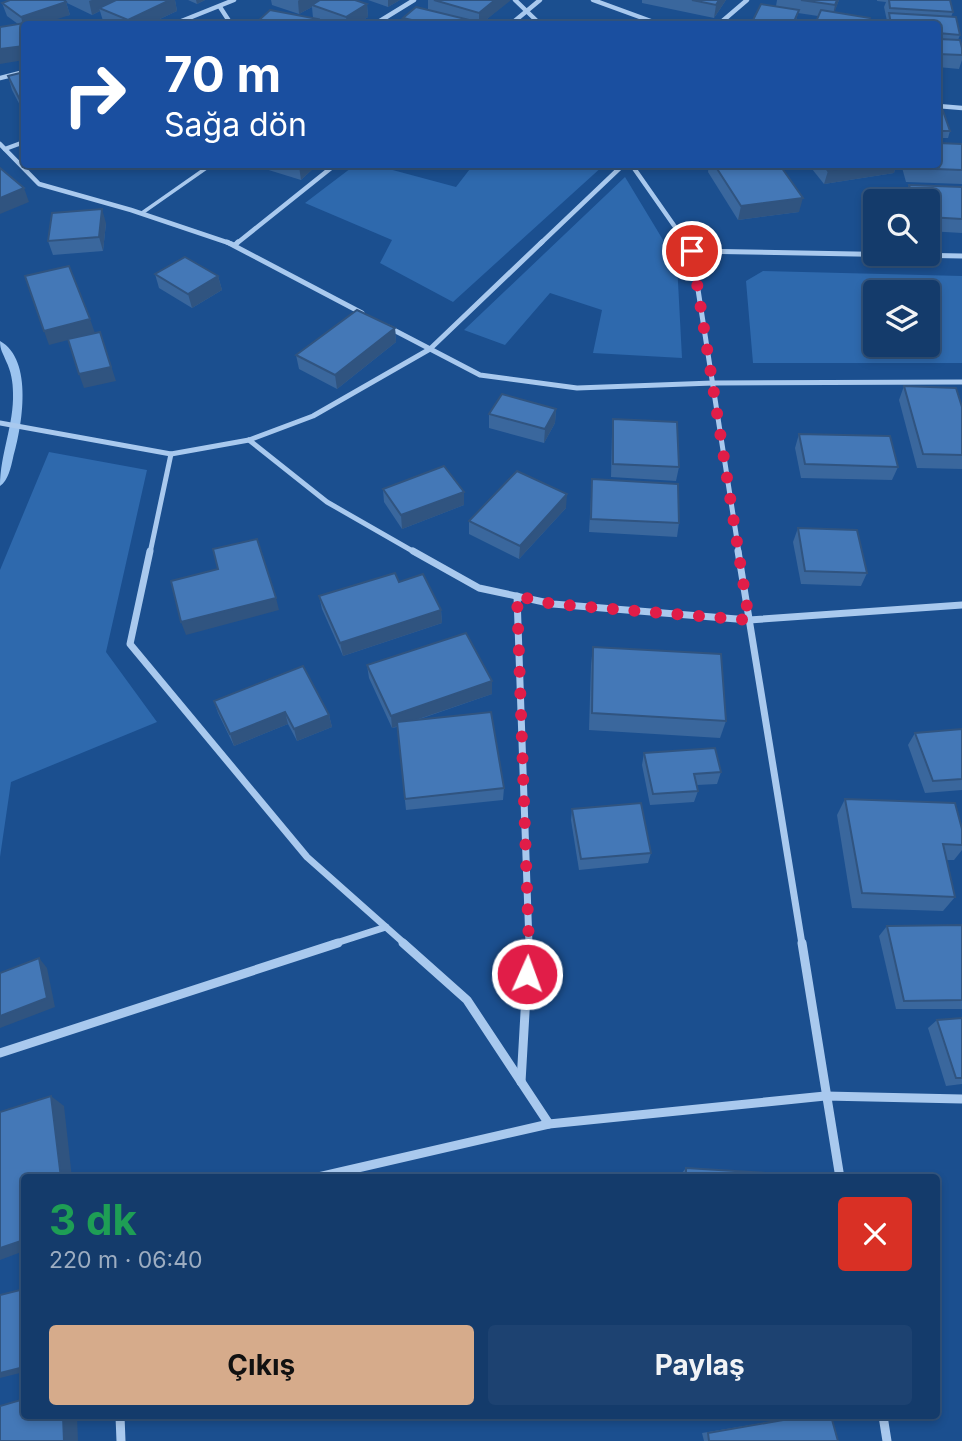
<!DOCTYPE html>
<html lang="tr">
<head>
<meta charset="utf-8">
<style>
  body { margin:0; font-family:Inter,sans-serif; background:#1d4271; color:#f1f3f6; height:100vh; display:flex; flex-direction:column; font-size:26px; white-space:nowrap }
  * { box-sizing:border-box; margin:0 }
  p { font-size:23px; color:#9dadc1 }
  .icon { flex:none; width:38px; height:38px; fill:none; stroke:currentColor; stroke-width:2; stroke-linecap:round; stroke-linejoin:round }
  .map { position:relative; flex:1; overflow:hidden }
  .panel { position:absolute; left:21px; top:1174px; width:919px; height:245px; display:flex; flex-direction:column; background:#143b6b; border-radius:7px; box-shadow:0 4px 10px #0003,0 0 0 2px #33557e }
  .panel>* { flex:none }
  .guide { position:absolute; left:21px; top:21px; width:920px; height:147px; border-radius:7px; box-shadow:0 4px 10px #0003,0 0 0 2px #33557e; background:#1a4fa0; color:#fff; overflow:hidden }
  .controls { position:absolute; left:863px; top:189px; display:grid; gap:14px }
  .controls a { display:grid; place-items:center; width:77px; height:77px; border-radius:7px; background:#143b6b; box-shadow:0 4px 10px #0003,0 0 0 2px #33557e; font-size:35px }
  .pin { position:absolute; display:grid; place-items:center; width:60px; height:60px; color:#fff; margin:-30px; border:4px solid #fff; border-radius:50%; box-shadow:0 2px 7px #0007 }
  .me { position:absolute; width:77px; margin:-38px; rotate:2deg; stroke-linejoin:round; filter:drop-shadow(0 0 5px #0008) }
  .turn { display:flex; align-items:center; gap:24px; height:147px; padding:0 28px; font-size:32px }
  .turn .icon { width:91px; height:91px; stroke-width:2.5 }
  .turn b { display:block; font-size:49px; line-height:60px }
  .round { display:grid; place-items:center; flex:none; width:74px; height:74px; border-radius:7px; background:#1d4271 }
  .overview { display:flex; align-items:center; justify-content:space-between; height:119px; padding:0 28px }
  h1 { font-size:42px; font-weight:700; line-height:52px; color:#1e9e55 }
  .cta { display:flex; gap:14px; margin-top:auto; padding:14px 28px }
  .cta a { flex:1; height:80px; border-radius:7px; background:#d6ab8b; color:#111; font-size:28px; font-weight:700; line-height:80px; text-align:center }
  .cta a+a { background:#1d4271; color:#f1f3f6 }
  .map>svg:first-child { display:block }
</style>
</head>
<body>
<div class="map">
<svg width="962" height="1441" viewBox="0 0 962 1441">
  <rect width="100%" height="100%" fill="#1b4f8f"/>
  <g fill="#2e69ad" fill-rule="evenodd">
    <polygon points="355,165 374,165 456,187 473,165 604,165 453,302 380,263 392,240 305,203"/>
    <polygon points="625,177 677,263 682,358 593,353 602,310 550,293 505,345 464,330"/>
    <path d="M763,271L962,276V363H753L746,281ZM875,292H928V345H875Z"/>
    <polygon points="49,452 147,470 106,652 157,722 11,782 0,857 0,570"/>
  </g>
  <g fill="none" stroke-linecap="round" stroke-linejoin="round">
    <path fill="#9cc4f0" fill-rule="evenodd" d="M0,341C34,360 22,427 13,458C11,467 8,481 0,486C0,454 14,425 13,393C13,382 11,371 6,361C3,353 0,350 0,341Z"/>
    <polyline stroke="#a9c9ee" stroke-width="3.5" points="142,213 212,164"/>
    <g stroke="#a9c9ee" stroke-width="4.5">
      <polyline points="515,0 540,24"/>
      <polyline points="593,0 659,24"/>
      <polyline points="220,7 231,24"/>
      <polyline points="174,24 234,0"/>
      <polyline points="375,24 414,0"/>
      <polyline points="511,24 540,0"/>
      <polyline points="719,24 747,0"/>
      <polyline points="0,78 24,72"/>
      <polyline points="938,106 962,108"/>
      <polyline points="0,144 39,184 131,210 232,244"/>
      <polyline points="5,149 24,142"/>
      <polyline points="631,164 687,244"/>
      <polyline points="236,244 336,164"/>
      <polyline points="540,244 624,164"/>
    </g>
    <g stroke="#a9c9ee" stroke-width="5">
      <polyline points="227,242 362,313"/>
      <polyline points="686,242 692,251 739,553"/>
      <polyline points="235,245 238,242"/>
      <polyline points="692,251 962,256"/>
      <polyline points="388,327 480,375 577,388 713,383 962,382"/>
      <polyline points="0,423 171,454 249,440 313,416 430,349 542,242"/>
      <polyline points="249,440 327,502 416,553"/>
      <polyline points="150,553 171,454"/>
    </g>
    <g stroke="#a9c9ee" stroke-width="7">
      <polyline points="150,551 130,644 307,857 405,944"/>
      <polyline points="413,551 479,588 553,604 749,620 962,605"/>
      <polyline points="738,551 802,944"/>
      <polyline points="517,596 529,944"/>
      <polyline points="333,944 386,927"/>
    </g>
    <g stroke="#a9c9ee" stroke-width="9">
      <polyline points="403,943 467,1000 549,1124"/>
      <polyline points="802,943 840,1178"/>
      <polyline points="0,1053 338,943"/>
      <polyline points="521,1082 529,943"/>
      <polyline points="314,1178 549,1124 825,1096 962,1099"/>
      <polyline points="120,1416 121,1441"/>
      <polyline points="883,1416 887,1441"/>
    </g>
  </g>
  <g fill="#3a679d">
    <polygon points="66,0 175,0 177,11 149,24 111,24 103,21 100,11 92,15 67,3"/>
    <polygon points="188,0 205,0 197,4"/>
    <polygon points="271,0 355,0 367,4 368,17 356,24 331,24 318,20 318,24 259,24 258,21 313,18 312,7 299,14 272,5"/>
    <polygon points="368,0 400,0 388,7"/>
    <polygon points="428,0 510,0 482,23 482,24 404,24 403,18 428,10"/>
    <polygon points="642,0 726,0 714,18 642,3"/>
    <polygon points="777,0 839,0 834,12 818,16 798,13 795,24 776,6"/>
    <polygon points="877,0 950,0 953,12 951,17 960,35 958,40 962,48 962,60 959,69 938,67 938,24 886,24 887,21 884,7 886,2 877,1"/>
    <polygon points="66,2 70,15 18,24 7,16 2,3"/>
    <polygon points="24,72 24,113 12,90 8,76"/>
    <polygon points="938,111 950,131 948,138 938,138"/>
    <polygon points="962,144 962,184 906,182 901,164 938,164"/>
    <polygon points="249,164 318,164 301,180"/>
    <polygon points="709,164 779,164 799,212 738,220 708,172"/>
    <polygon points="808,164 896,164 894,173 824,184"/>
    <polygon points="909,185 962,187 962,233 928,231 928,201 905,201 904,199"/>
    <polygon points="106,223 103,251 53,255 48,241"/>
    <polygon points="155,274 218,276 222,290 192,308 159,288"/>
    <polygon points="395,328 396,342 337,389 299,369 296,355"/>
    <polygon points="904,386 962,407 962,469 917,468 899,400"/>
    <polygon points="556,409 555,423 544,443 489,428 489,414"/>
    <polygon points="613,419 679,467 676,481 611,477 612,433"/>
    <polygon points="799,434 898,467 892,480 801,478 795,448"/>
    <polygon points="592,479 679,523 677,537 589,532"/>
    <polygon points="383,489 464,492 464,505 402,529 384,502"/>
    <polygon points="566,508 519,559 469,534 469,521"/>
    <polygon points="798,528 867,573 861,586 801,584 793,542"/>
    <polygon points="399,582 441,610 442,623 343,656 322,609 319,596"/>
    <polygon points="593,647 726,721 720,738 589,730 591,665"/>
    <polygon points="367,665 492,694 417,720 504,788 503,800 406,810 397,727 392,728 369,678"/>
    <polygon points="214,701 329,715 332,727 297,741 288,724 234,746 218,713"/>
    <polygon points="962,729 962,790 925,793 908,745 915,733"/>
    <polygon points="644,753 721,772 717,784 697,785 698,791 694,802 650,805 642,765"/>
    <polygon points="845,799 962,829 962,850 954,860 946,860 955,897 943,911 852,908 837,815"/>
    <polygon points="572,809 651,853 648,863 579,870 571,820"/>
    <polygon points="962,925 962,1009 896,1009 879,936 887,926"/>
    <polygon points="962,1018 962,1084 946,1086 928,1028 937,1020"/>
    <polygon points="686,1168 800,1178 682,1178 681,1174"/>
    <polygon points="805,1416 838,1441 704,1441 702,1433"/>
  </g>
  <g fill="#305480">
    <polygon points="92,0 124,0 99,8 100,11 92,15 89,1"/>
    <polygon points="170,0 175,0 177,11 149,24 129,24 128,20"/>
    <polygon points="196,0 205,0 197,4"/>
    <polygon points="299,0 324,0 312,5 312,7 299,14 298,1"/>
    <polygon points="388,0 400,0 388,7"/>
    <polygon points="495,0 510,0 510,1 482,23 482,24 479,24 479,13"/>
    <polygon points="719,0 726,0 714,18 716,5"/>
    <polygon points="837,0 839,0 832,19 835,5"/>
    <polygon points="66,2 70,15 42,24 24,24 24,28 21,17"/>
    <polygon points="367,4 368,17 356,24 347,24 346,17"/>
    <polygon points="24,46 24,60 0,64 0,49"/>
    <polygon points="301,164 318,164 301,180 299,166"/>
    <polygon points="865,164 896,164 894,173 824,184 828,171"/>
    <polygon points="24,188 29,202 0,214 0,198"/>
    <polygon points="803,198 799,212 738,220 741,206"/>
    <polygon points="102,209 106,223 103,251 99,237"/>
    <polygon points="218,276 222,290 192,308 188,294"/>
    <polygon points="90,319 95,333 49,345 44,331"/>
    <polygon points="395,328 396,342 337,389 335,375"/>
    <polygon points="100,332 116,381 84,388 79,374"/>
    <polygon points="556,409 555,423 544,443 545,429"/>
    <polygon points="464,492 464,505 402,529 401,515"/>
    <polygon points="567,494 566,508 519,559 520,546"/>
    <polygon points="276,598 279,610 186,635 181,622"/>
    <polygon points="441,610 442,623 343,656 340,643"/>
    <polygon points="492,681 492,694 392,728 391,716"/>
    <polygon points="285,712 288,724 234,746 230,734"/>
    <polygon points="329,715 332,727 297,741 294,729"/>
    <polygon points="39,958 47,968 55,1007 0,1028 0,1016"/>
    <polygon points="51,1096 64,1106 72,1178 61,1178"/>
    <polygon points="24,1240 24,1251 0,1260 0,1248"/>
    <polygon points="24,1367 24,1372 0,1378 0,1373"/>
    <polygon points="63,1416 77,1416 78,1441 64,1441"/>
  </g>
  <g fill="#4478b7" stroke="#305480" stroke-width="2">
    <polygon points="10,0 64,0 66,2 21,17 2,3"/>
    <polygon points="116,0 170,0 128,20 99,8"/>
    <polygon points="320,0 355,0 367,4 346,17 312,5"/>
    <polygon points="434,0 495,0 479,13"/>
    <polygon points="692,0 719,0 716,5"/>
    <polygon points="801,0 837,0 835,5"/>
    <polygon points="889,0 950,0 953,12 890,8"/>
    <polygon points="761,4 799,10 793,24 751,24"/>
    <polygon points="416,7 482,23 480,24 429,24 403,18"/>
    <polygon points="270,10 318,19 312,24 277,24 258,21"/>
    <polygon points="821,10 870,18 868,24 815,24"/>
    <polygon points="889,13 956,17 960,35 938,33 938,24 891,24"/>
    <polygon points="37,21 38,24 24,24 24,46 0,49 0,27"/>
    <polygon points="938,39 960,40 962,48 962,55 938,54"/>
    <polygon points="24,72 24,108 8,76"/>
    <polygon points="938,111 943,111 950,131 938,131"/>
    <polygon points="938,143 962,144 962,170 910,168 909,164 938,164"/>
    <polygon points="714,164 779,164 803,198 741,206"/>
    <polygon points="823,164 865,164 828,171"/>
    <polygon points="0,168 24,188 0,198"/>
    <polygon points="909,185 962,187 962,219 928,217 928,201 914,201"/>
    <polygon points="102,209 99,237 48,241 52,213"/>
    <polygon points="185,257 218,276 188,294 155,274"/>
    <polygon points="69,266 90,319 44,331 25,276"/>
    <polygon points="357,310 395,328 335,375 296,355"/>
    <polygon points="100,332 111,367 79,374 68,339"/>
    <polygon points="904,386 956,388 962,407 962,455 923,454"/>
    <polygon points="502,394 556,409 545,429 489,414"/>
    <polygon points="613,419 677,422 679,467 613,464"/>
    <polygon points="799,434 890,436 898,467 805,464"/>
    <polygon points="444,466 464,492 401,515 383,489"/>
    <polygon points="517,471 567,494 520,546 469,521"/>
    <polygon points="592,479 678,484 679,523 591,519"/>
    <polygon points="798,528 857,530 867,573 805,571"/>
    <polygon points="257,539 276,598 181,622 171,581 218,569 213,549"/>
    <polygon points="395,573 399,582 423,574 441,610 340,643 319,596"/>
    <polygon points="466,633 492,681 391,716 367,665"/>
    <polygon points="593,647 721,654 726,721 592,713"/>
    <polygon points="303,666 329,715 294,729 285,712 230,734 214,701"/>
    <polygon points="491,712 504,788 405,799 397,722"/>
    <polygon points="962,729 962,779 933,781 915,733"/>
    <polygon points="715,748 721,772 694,774 698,791 653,794 644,753"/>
    <polygon points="845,799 955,803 962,829 962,845 943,844 955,897 862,893"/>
    <polygon points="641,803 651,853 581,859 572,809"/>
    <polygon points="962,925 962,1000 904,1001 887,926"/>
    <polygon points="39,958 47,998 0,1016 0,973"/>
    <polygon points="962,1018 962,1078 956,1078 937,1020"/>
    <polygon points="51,1096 61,1178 24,1178 24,1240 0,1248 0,1112"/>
    <polygon points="686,1168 800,1175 800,1178 686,1178"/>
    <polygon points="24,1289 24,1367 0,1373 0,1295"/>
    <polygon points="24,1399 24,1416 63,1416 64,1441 0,1441 0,1406"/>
    <polygon points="806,1416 831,1416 838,1441 709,1441 708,1433"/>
  </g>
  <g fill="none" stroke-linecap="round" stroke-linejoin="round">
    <polyline stroke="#e11d48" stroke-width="12" stroke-dasharray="0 21.6" points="527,974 529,947 517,596 553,604 749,620 692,251"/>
  </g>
</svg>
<div class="controls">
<a><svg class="icon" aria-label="search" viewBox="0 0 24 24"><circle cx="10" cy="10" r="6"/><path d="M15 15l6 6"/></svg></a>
<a><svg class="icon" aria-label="layers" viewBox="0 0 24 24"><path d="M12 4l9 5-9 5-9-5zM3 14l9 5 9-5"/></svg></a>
</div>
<div class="pin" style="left:692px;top:251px;background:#d93025"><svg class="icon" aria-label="arrive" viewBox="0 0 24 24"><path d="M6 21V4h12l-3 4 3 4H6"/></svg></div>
<svg class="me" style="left:527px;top:974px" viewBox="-20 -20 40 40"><circle r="17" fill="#e11d48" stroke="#fff" stroke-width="3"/><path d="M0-11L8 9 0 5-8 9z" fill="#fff"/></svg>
<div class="guide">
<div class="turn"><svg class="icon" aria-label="right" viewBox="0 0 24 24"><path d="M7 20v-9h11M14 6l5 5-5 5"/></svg><div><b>70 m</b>Sağa dön</div></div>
</div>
<section class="panel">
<div class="overview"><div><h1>3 dk</h1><p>220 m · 06:40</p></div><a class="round" style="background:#d93025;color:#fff"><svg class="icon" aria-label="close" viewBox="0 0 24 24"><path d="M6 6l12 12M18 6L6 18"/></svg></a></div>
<div class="cta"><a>Çıkış</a><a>Paylaş</a></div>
</section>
</div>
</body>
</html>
